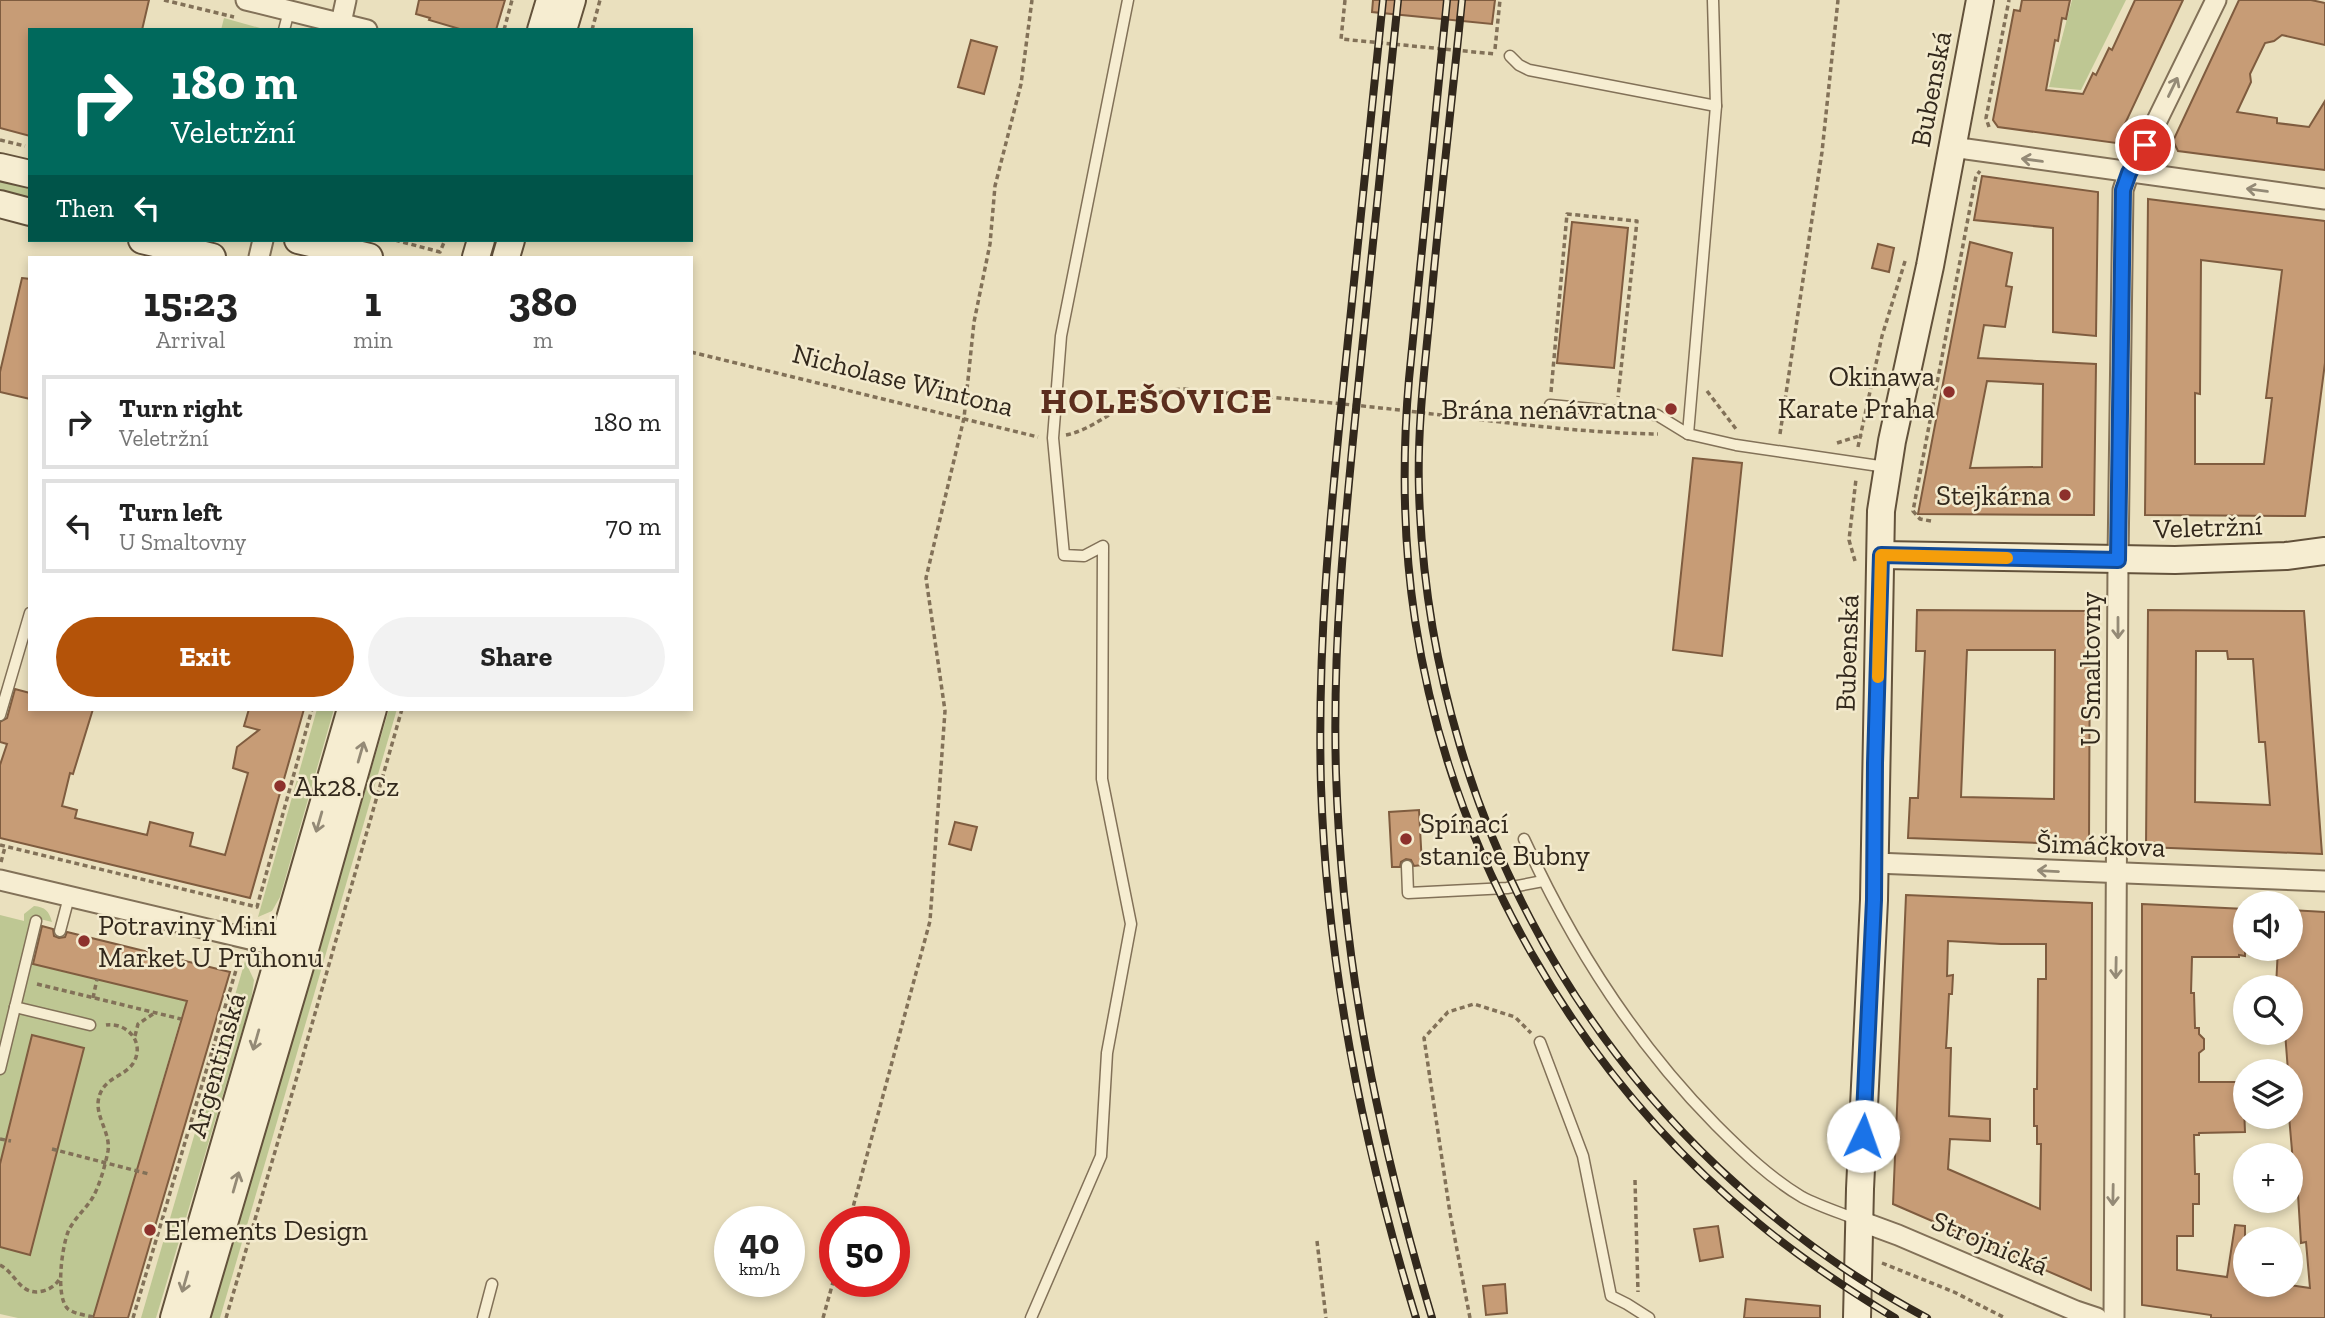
<!DOCTYPE html>
<html lang="en">
<head>
<meta charset="utf-8">
<style>
  body { margin:0; font-family:"Zilla Slab",serif; background:#f2f2f2; color:#222; height:100vh; display:flex; flex-direction:column; font-size:26px; white-space:nowrap }
  * { box-sizing:border-box; margin:0 }
  p { font-size:23px; color:#767676 }
  .icon { flex:none; width:38px; height:38px; fill:none; stroke:currentColor; stroke-width:2; stroke-linecap:round; stroke-linejoin:round }
  .map { position:relative; flex:1; overflow:hidden }
  .details { position:absolute; left:28px; top:256px; width:665px; height:455px; display:flex; flex-direction:column; background:#fff; border-radius:0px; box-shadow:0 4px 10px #0003 }
  .details>* { flex:none }
  .guide { position:absolute; left:28px; top:28px; width:665px; height:214px; border-radius:0px; box-shadow:0 4px 10px #0003; background:#00695c; color:#fff; overflow:hidden }
  .fabs { position:absolute; left:2233px; top:891px; display:grid; gap:14px }
  .fabs a { display:grid; place-items:center; width:70px; height:70px; border-radius:50%; background:#fff; box-shadow:0 4px 10px #0003; font-size:35px }
  .speed { position:absolute; left:714px; top:1206px; display:flex; gap:14px; font-size:35px; font-weight:700; text-align:center }
  .speed>* { display:grid; place-content:center; width:91px; height:91px; border-radius:50%; background:#fff; box-shadow:0 4px 10px #0003; line-height:1 }
  .speed small { font-size:18px; font-weight:400 }
  .speed .limit { border:10px solid #d22; background:#fff; color:#111 }
  .pin { position:absolute; display:grid; place-items:center; width:60px; height:60px; color:#fff; margin:-30px; border:4px solid #fff; border-radius:50%; box-shadow:0 2px 7px #0007 }
  .me { position:absolute; width:77px; margin:-38px; rotate:3deg; stroke-linejoin:round; filter:drop-shadow(0 0 5px #0008) }
  .turn { display:flex; align-items:center; gap:24px; height:147px; padding:0 28px; font-size:32px }
  .turn .icon { width:91px; height:91px; stroke-width:2.5 }
  .turn b { display:block; font-size:49px; line-height:60px }
  .then { display:flex; align-items:center; height:66px; padding:0 28px; background:#0003; gap:14px; font-size:26px }
  .eta { display:flex; justify-content:space-evenly; align-items:center; height:119px; text-align:center }
  .eta b { font-size:42px; font-weight:800; line-height:49px }
  .cta { display:flex; gap:14px; margin-top:auto; padding:14px 28px }
  .cta a { flex:1; height:80px; border-radius:42px; background:#b45309; color:#fff; font-size:28px; font-weight:800; line-height:80px; text-align:center }
  .cta a+a { background:#f2f2f2; color:#222 }
  ul { padding:0; list-style:none }
  li { display:flex; align-items:center; gap:21px; height:94px; margin:0 14px 10px; padding:0 14px; border:4px solid #e0e0e0; border-radius:0px }
  li div { flex:1 }
  li b { display:block; font-size:26px }
  li em { font-style:normal }
  .map>svg:first-child { display:block }
</style>
</head>
<body>
<div class="map">
<svg width="2325" height="1318" viewBox="0 0 2325 1318">
  <rect width="100%" height="100%" fill="#eae0be"/>
  <g fill="#bec793">
    <polygon points="2072,0 2126,0 2081,90 2049,87"/>
    <polygon points="224,18 267,30 221,30"/>
    <polygon points="0,176 30,183 30,201 0,193"/>
    <polygon points="317,709 334,709 280,897 272,911 258,917"/>
    <polygon points="389,709 397,709 220,1318 211,1318"/>
    <path d="M34,906C45,907 49,911 52,922L32,917L23,960L199,1004L182,1014L93,1318H18L0,1314V1247L30,1254L54,1163L55,1137L61,1138L84,1048L32,1035L9,1125L16,1127L0,1164V915L24,921V914Z"/>
    <polygon points="245,961 254,980 251,1001 156,1318 141,1318"/>
  </g>
  <g fill="#c79c76" stroke="#7f5c3f" stroke-width="2" fill-rule="evenodd">
    <polygon points="0,0 149,0 142,30 30,30 30,136 0,128"/>
    <polygon points="419,0 505,0 496,30 463,30 429,20 430,18 416,14"/>
    <polygon points="1373,0 1495,0 1492,24 1372,12"/>
    <polygon points="2022,0 2070,0 2066,19 2062,18 2058,41 2055,40 2046,90 2083,94 2093,73 2096,75 2109,48 2112,50 2135,0 2183,0 2116,143 1998,127 1993,120 2014,10 2020,11"/>
    <polygon points="2239,0 2311,0 2325,3 2325,45 2282,35 2274,41 2265,43 2250,74 2251,82 2237,112 2277,118 2277,123 2309,127 2325,101 2325,170 2178,151 2173,141"/>
    <polygon points="971,40 997,47 984,94 958,87"/>
    <polygon points="1982,176 2098,192 2096,336 2053,332 2053,228 1974,220"/>
    <path d="M2148,199L2325,221V363L2305,516L2145,515ZM2201,260L2282,270L2266,398H2272L2264,464H2195V393L2200,394Z"/>
    <polygon points="1572,222 1628,228 1614,368 1557,363"/>
    <path d="M1970,242L2012,253L2006,286L2012,287L2005,327L1984,325L1978,358L2096,364L2094,515L1918,514ZM1987,381L2043,384L2042,467L1970,468Z"/>
    <polygon points="1878,244 1894,248 1889,272 1872,268"/>
    <polygon points="22,278 30,279 30,399 0,392 0,372"/>
    <polygon points="1693,458 1742,463 1722,656 1673,650"/>
    <path d="M1917,610L2090,611L2089,845L1908,838L1910,798H1918L1925,651H1916ZM1967,650H2055L2054,799L1961,797Z"/>
    <path d="M2148,610L2304,611L2322,854L2146,847ZM2196,651H2227L2228,659H2253L2259,742H2265L2270,805L2195,802Z"/>
    <polygon points="15,689 30,693 30,709 93,709 73,774 70,773 62,806 77,810 75,818 147,835 150,822 193,833 190,846 225,855 248,773 233,768 237,747 259,730 244,726 249,709 304,709 250,898 0,838 0,765 7,744 0,742 0,722 7,718"/>
    <polygon points="1419,810 1422,865 1414,866 1411,860 1406,859 1401,862 1400,867 1392,867 1389,812"/>
    <polygon points="955,822 977,827 971,850 949,844"/>
    <path d="M1906,895L2092,903L2091,1290L1893,1204ZM1948,941L2001,944H2046V979H2038L2037,1089H2034V1126H2037V1144H2041L2040,1209L1948,1169L1950,1139L1990,1141V1119L1949,1116L1951,1048H1946L1947,1032L1949,994H1952L1953,975L1947,976Z"/>
    <polygon points="2142,904 2245,909 2245,956 2239,955 2239,957 2192,957 2191,993 2194,993 2195,1028 2199,1028 2199,1034 2204,1039 2204,1049 2199,1053 2199,1082 2243,1082 2245,1132 2199,1133 2199,1135 2194,1135 2195,1174 2199,1174 2199,1204 2193,1204 2193,1236 2177,1236 2177,1270 2227,1277 2235,1225 2245,1226 2245,1284 2283,1284 2310,1288 2306,1242 2301,1243 2296,1162 2293,1162 2289,1116 2291,1071 2288,1071 2285,1032 2291,1032 2291,987 2276,987 2278,948 2291,948 2291,910 2325,912 2325,1318 2211,1318 2211,1315 2142,1305"/>
    <polygon points="42,926 53,929 54,936 59,938 65,937 67,932 230,972 128,1318 93,1318 187,1001 33,964"/>
    <polygon points="32,1035 84,1048 30,1255 0,1247 0,1164"/>
    <polygon points="1718,1226 1723,1257 1700,1261 1694,1229"/>
    <polygon points="1505,1284 1507,1313 1486,1315 1483,1286"/>
    <polygon points="1746,1299 1820,1306 1820,1318 1744,1318"/>
  </g>
  <g fill="none" stroke-linecap="round" stroke-linejoin="round">
    <defs>
      <g id="lane">
        <polyline points="284,30 289,11"/>
        <polyline points="1510,56 1519,65 1529,70 1716,106"/>
        <polyline points="1550,405 1657,415 1688,434 1736,445 1886,467"/>
        <polyline points="1688,434 1716,106 1713,0"/>
        <polyline points="0,715 30,613"/>
        <path d="M1524,839C1572,944 1634,1042 1716,1125C1742,1151 1770,1178 1802,1197C1819,1206 1838,1212 1856,1219"/>
        <polyline points="1407,866 1408,893 1507,888 1543,881"/>
        <polyline points="60,931 69,897"/>
        <polyline points="15,1007 90,1025"/>
        <polyline points="1540,1042 1583,1156 1611,1296 1627,1304 1649,1318"/>
        <polyline points="0,1069 36,921"/>
        <polyline points="483,1318 492,1284"/>
        <polyline points="1031,1318 1101,1156 1107,1053 1131,924 1102,779 1103,546 1084,556 1064,555 1053,438 1061,336 1128,0"/>
      </g>
      <g id="street">
        <polyline points="246,0 367,30"/>
        <polyline points="341,23 346,0"/>
        <polyline points="1952,147 2325,199"/>
        <polyline points="259,257 263,240"/>
        <polyline points="1875,863 2325,881"/>
        <polyline points="0,880 283,947"/>
        <polyline points="1860,1221 1898,1235 2076,1311 2097,1318"/>
        <polyline points="2114,1318 2118,560 2123,190 2129,172 2145,145 2216,0"/>
      </g>
      <g id="secondary">
        <polyline points="541,30 550,0"/>
        <polyline points="563,30 572,0"/>
        <polyline points="0,167 30,174"/>
        <polyline points="0,204 30,212"/>
        <polyline points="142,240 212,257"/>
        <polyline points="298,240 369,257"/>
        <polyline points="476,257 481,240"/>
        <polyline points="506,257 511,240"/>
        <polyline points="1881,555 2175,560 2286,556 2325,551"/>
        <polyline points="174,1318 351,709"/>
        <polyline points="196,1318 301,963 373,709"/>
        <polyline points="1857,1318 1860,1189 1874,900 1881,511 1892,441 1930,266 1980,0"/>
      </g>
    </defs>
    <use href="#lane" stroke="#827158" stroke-width="13"/>
    <use href="#street" stroke="#827158" stroke-width="23"/>
    <use href="#secondary" stroke="#63523b" stroke-width="30"/>
    <g stroke="#827158" stroke-width="3.5" stroke-dasharray="5 3.5" stroke-linecap="butt">
      <polyline points="164,0 234,17"/>
      <polyline points="1345,0 1341,39 1495,54"/>
      <polyline points="504,30 512,0"/>
      <polyline points="592,30 600,0"/>
      <polyline points="1495,49 1500,0"/>
      <polyline points="1989,127 1986,118 2009,0"/>
      <polyline points="0,140 25,146"/>
      <polyline points="395,240 440,252 445,240"/>
      <polyline points="691,352 1038,437"/>
      <polyline points="1707,391 1736,429"/>
      <polyline points="1551,392 1567,214 1637,221 1618,397"/>
      <polyline points="1780,434 1822,152 1838,0"/>
      <path d="M1066,435C1092,430 1112,410 1136,400C1152,393 1167,390 1185,389C1264,397 1344,403 1424,413C1502,422 1580,433 1658,434"/>
      <polyline points="1837,443 1862,435"/>
      <polyline points="1858,447 1882,336 1906,258"/>
      <polyline points="1931,521 1920,519 1913,511 1976,176 1980,171"/>
      <polyline points="1855,561 1849,540 1856,479"/>
      <polyline points="0,845 257,907 312,709"/>
      <polyline points="1,862 5,847"/>
      <polyline points="37,984 181,1019"/>
      <polyline points="93,998 97,979"/>
      <polyline points="135,1036 138,1024 153,1014"/>
      <polyline points="0,1139 11,1141"/>
      <polyline points="52,1149 149,1174"/>
      <polyline points="1635,1180 1638,1292"/>
      <polyline points="849,1222 930,921 945,711 926,578 964,418 974,322 990,244 995,186 1021,84 1032,0"/>
      <polyline points="1317,1241 1326,1318"/>
      <polyline points="1882,1263 1954,1292 2005,1318"/>
      <path d="M0,1265C16,1273 20,1297 43,1291C51,1289 57,1284 61,1277"/>
      <path d="M93,1317C85,1315 75,1314 68,1309C55,1297 62,1247 68,1232C74,1218 86,1209 93,1197C100,1184 105,1166 108,1151C111,1131 92,1114 100,1094C106,1077 126,1076 134,1062C145,1041 126,1022 106,1025"/>
      <polyline points="133,1318 236,970"/>
      <polyline points="226,1318 294,1087 402,709"/>
      <polyline points="823,1318 835,1275"/>
      <polyline points="1470,1318 1450,1213 1424,1038 1448,1012 1474,1004 1515,1017 1531,1033"/>
    </g>
    <use href="#lane" stroke="#f6edd1" stroke-width="10"/>
    <use href="#street" stroke="#f6edd1" stroke-width="19"/>
    <use href="#secondary" stroke="#f6edd1" stroke-width="26"/>
    <defs>
      <g id="rail">
        <path d="M1383,0C1370,126 1357,253 1344,379C1330,516 1317,648 1321,786C1327,968 1363,1145 1416,1318"/>
        <path d="M1398,0C1385,126 1372,253 1359,379C1346,510 1332,641 1336,773C1342,963 1378,1137 1432,1318"/>
        <path d="M1447,0L1409,379C1402,459 1403,540 1415,620C1450,853 1575,1072 1757,1222C1800,1258 1847,1289 1895,1318"/>
        <path d="M1462,0C1452,101 1440,201 1431,302C1425,365 1417,428 1419,491C1430,840 1618,1153 1927,1318"/>
      </g>
    </defs>
    <use href="#rail" stroke="#32281c" stroke-width="8"/>
    <use href="#rail" stroke="#f3eacd" stroke-width="5" stroke-dasharray="16" stroke-linecap="butt"/>
  </g>
  <defs><path id="oneway-shaft" d="M-6 0H5M1.5-3L5.5 0L1.5 3" fill="none" stroke-width="1.6" stroke-linecap="round" stroke-linejoin="round" transform="scale(1.75)"/></defs>
  <g stroke="#948a76">
    <use href="#oneway-shaft" transform="translate(2173 87) rotate(-64)"/>
    <use href="#oneway-shaft" transform="translate(2032 160) rotate(-172)"/>
    <use href="#oneway-shaft" transform="translate(2257 190) rotate(-172)"/>
    <use href="#oneway-shaft" transform="translate(2118 628) rotate(90)"/>
    <use href="#oneway-shaft" transform="translate(361 752) rotate(-74)"/>
    <use href="#oneway-shaft" transform="translate(319 822) rotate(106)"/>
    <use href="#oneway-shaft" transform="translate(2048 871) rotate(-177)"/>
    <use href="#oneway-shaft" transform="translate(2116 968) rotate(91)"/>
    <use href="#oneway-shaft" transform="translate(256 1040) rotate(106)"/>
    <use href="#oneway-shaft" transform="translate(236 1182) rotate(-74)"/>
    <use href="#oneway-shaft" transform="translate(2113 1195) rotate(91)"/>
    <use href="#oneway-shaft" transform="translate(185 1282) rotate(106)"/>
  </g>
  <g fill="none" stroke-linecap="round" stroke-linejoin="round">
    <defs>
      <polyline id="route" points="1863,1136 1874,900 1875,763 1881,555 2118,560 2123,190 2129,173 2145,145"/>
    </defs>
    <use href="#route" stroke="#114b97" stroke-width="18"/>
    <use href="#route" stroke="#1a73e8" stroke-width="12"/>
    <polyline stroke="#f59e0b" stroke-width="12" points="1878,677 1881,555 2007,558"/>
  </g>
  <g fill="#8d312c" stroke="#f3eacd" stroke-width="2.5">
    <circle cx="1949" cy="392" r="7"/>
    <circle cx="1671" cy="409" r="7"/>
    <circle cx="2065" cy="495" r="7"/>
    <circle cx="280" cy="786" r="7"/>
    <circle cx="1406" cy="839" r="7"/>
    <circle cx="84" cy="941" r="7"/>
    <circle cx="150" cy="1230" r="7"/>
  </g>
  <g text-anchor="middle" dominant-baseline="central" stroke-width="5" stroke-linejoin="round" paint-order="stroke">
    <g font-size="28" fill="#32281c" stroke="#f3eacd">
      <text transform="translate(1931 89) rotate(-79)">Bubenská</text>
      <text transform="translate(903 380) rotate(14)">Nicholase Wintona</text>
      <text transform="translate(2208 527) rotate(-2)">Veletržní</text>
      <text transform="translate(1847 653) rotate(-88)">Bubenská</text>
      <text transform="translate(2090 669) rotate(-90)">U Smaltovny</text>
      <text transform="translate(2101 845) rotate(2)">Šimáčkova</text>
      <text transform="translate(216 1065) rotate(-74)">Argentinská</text>
      <text transform="translate(1990 1243) rotate(23)">Strojnická</text>
    </g>
    <g font-size="28" fill="#32281c" stroke="#f3eacd" text-anchor="start">
      <text x="1935" y="376" text-anchor="end">Okinawa<tspan x="1935" dy="32">Karate Praha</tspan></text>
      <text x="1657" y="409" text-anchor="end">Brána nenávratna</text>
      <text x="2051" y="495" text-anchor="end">Stejkárna</text>
      <text x="294" y="786">Ak28. Cz</text>
      <text x="1420" y="823">Spínací<tspan x="1420" dy="32">stanice Bubny</tspan></text>
      <text x="98" y="925">Potraviny Mini<tspan x="98" dy="32">Market U Průhonu</tspan></text>
      <text x="164" y="1230">Elements Design</text>
    </g>
    <g font-size="35" font-weight="bold" letter-spacing="2" fill="#5c2e1e" stroke="#f3eacd">
      <text x="1157" y="401">HOLEŠOVICE</text>
    </g>
  </g>
</svg>
<div class="fabs">
<a><svg class="icon" aria-label="sound" viewBox="0 0 24 24"><path d="M4 9h4l5-4v14l-5-4H4zM17 9q2 3 0 6"/></svg></a>
<a><svg class="icon" aria-label="search" viewBox="0 0 24 24"><circle cx="10" cy="10" r="6"/><path d="M15 15l6 6"/></svg></a>
<a><svg class="icon" aria-label="layers" viewBox="0 0 24 24"><path d="M12 4l9 5-9 5-9-5zM3 14l9 5 9-5"/></svg></a>
<a>+</a>
<a>−</a>
</div>
<div class="speed"><div>40<small>km/h</small></div><div class="limit">50</div></div>
<div class="pin" style="left:2145px;top:145px;background:#d93025"><svg class="icon" aria-label="arrive" viewBox="0 0 24 24"><path d="M6 21V4h12l-3 4 3 4H6"/></svg></div>
<svg class="me" style="left:1863px;top:1136px" viewBox="-20 -20 40 40"><circle r="19" fill="#fff"/><path d="M0-13L10 11 0 6-10 11z" fill="#1a73e8"/></svg>
<div class="guide">
<div class="turn"><svg class="icon" aria-label="right" viewBox="0 0 24 24"><path d="M7 20v-9h11M14 6l5 5-5 5"/></svg><div><b>180 m</b>Veletržní</div></div>
<div class="then">Then<svg class="icon" aria-label="left" viewBox="0 0 24 24"><path d="M17 20v-9H6M10 6l-5 5 5 5"/></svg></div>
</div>
<section class="details">
<div class="eta">
<div><b>15:23</b><p>Arrival</p></div>
<div><b>1</b><p>min</p></div>
<div><b>380</b><p>m</p></div>
</div>
<ul>
<li><svg class="icon" aria-label="right" viewBox="0 0 24 24"><path d="M7 20v-9h11M14 6l5 5-5 5"/></svg><div><b>Turn right</b><p>Veletržní</p></div><em>180 m</em></li>
<li><svg class="icon" aria-label="left" viewBox="0 0 24 24"><path d="M17 20v-9H6M10 6l-5 5 5 5"/></svg><div><b>Turn left</b><p>U Smaltovny</p></div><em>70 m</em></li>
</ul>
<div class="cta"><a>Exit</a><a>Share</a></div>
</section>
</div>
</body>
</html>
